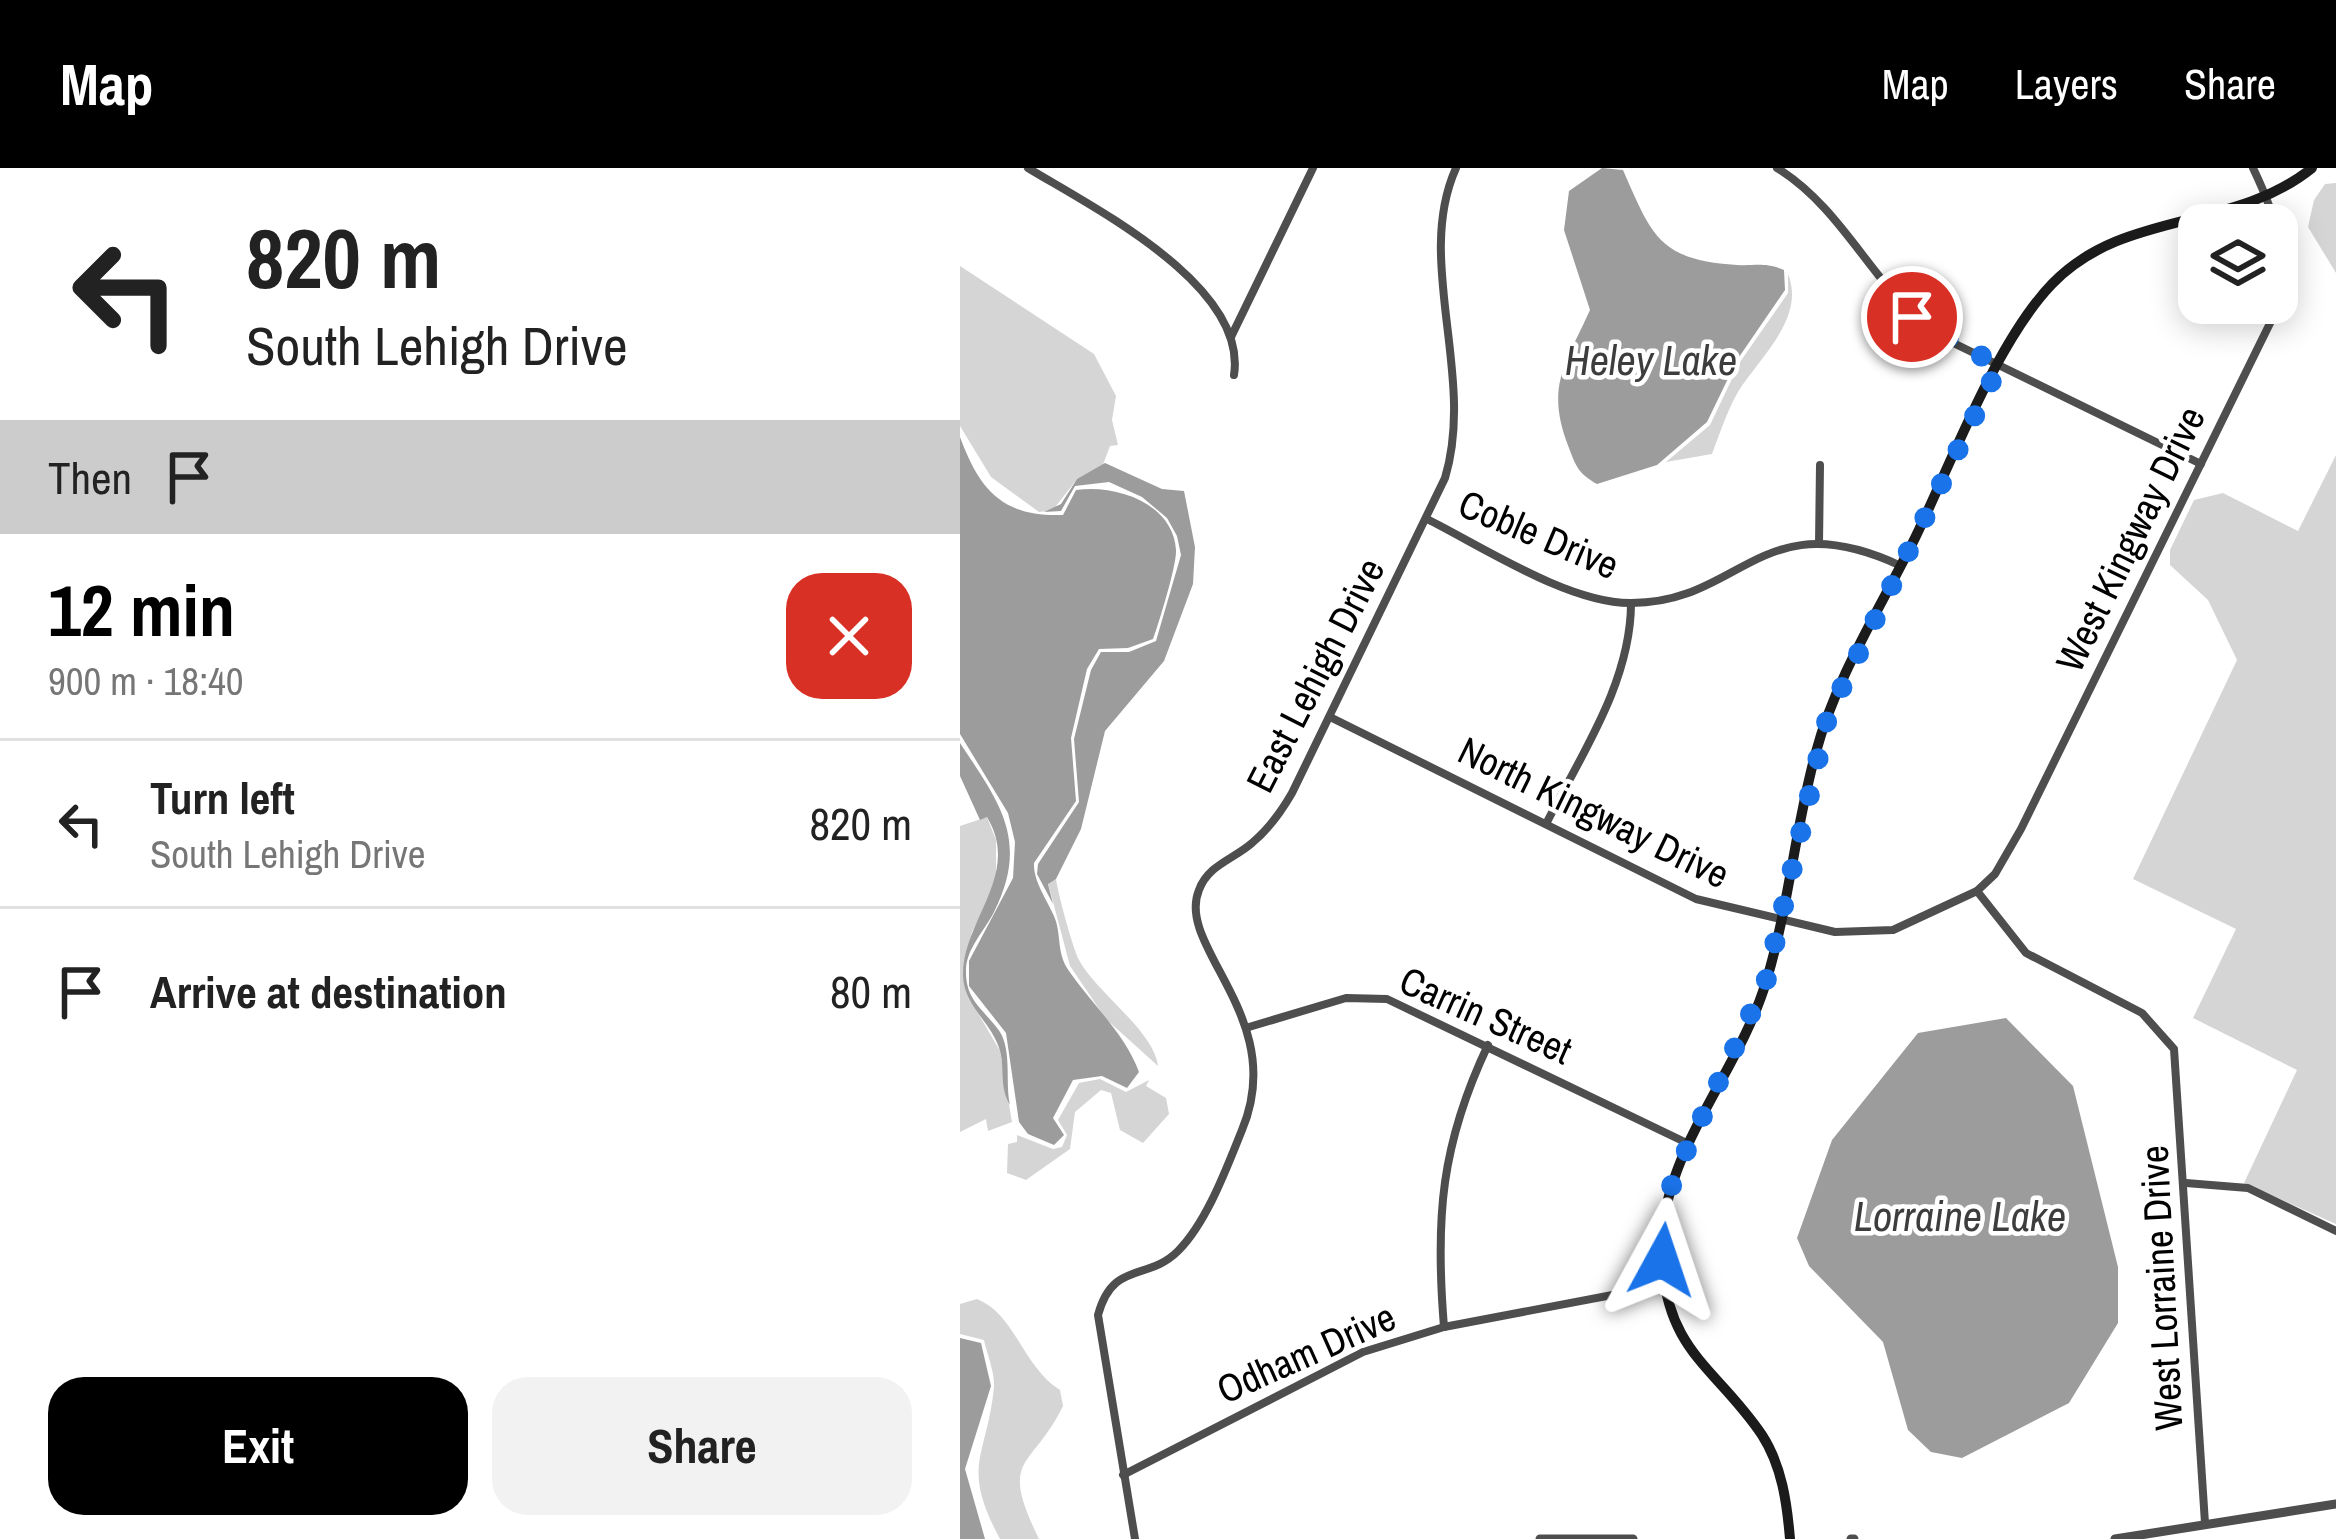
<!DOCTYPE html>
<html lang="en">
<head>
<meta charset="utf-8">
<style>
  body { margin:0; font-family:"Archivo Narrow",sans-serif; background:#f2f2f2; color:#222; height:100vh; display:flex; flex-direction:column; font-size:45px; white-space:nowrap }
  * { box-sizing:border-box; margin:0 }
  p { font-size:39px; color:#767676 }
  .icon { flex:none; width:66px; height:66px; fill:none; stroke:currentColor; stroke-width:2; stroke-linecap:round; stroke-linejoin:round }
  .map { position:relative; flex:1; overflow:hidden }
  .details { display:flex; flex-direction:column; background:#fff; width:960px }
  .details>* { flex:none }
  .hud { background:#fff; color:#222; overflow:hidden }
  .controls { position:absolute; left:1218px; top:36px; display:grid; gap:24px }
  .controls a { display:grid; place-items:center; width:120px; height:120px; border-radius:24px; background:#fff; box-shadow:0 6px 30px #0003; font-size:60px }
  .pin { position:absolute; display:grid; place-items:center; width:102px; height:102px; color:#fff; margin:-51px; border:6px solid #fff; border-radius:50%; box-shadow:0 3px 12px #0007 }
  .me { position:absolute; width:132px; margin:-66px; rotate:5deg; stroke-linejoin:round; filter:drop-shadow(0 0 9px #0008) }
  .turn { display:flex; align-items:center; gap:42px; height:252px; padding:0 48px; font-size:54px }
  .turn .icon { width:156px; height:156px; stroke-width:2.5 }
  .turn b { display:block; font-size:84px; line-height:102px }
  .then { display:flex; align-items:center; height:114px; padding:0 48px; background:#0003; gap:24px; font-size:45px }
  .round { display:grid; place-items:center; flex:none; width:126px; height:126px; border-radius:36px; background:#f2f2f2 }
  .headline { display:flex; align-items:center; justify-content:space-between; height:204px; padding:0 48px }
  h1 { font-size:72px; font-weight:800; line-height:90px; color:#000 }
  .cta { display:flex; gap:24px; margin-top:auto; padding:24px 48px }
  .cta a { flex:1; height:138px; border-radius:36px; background:#000; color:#fff; font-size:48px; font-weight:800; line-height:138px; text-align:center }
  .cta a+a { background:#f2f2f2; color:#222 }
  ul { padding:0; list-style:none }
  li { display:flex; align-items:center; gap:36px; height:168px; padding:0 48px; border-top:3px solid #e0e0e0 }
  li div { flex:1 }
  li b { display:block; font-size:45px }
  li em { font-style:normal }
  header { display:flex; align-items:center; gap:72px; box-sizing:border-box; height:168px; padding:0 60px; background:#000; color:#fff }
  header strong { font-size:57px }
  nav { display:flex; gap:66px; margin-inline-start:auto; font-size:42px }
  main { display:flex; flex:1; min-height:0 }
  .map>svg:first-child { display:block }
</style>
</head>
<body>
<header>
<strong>Map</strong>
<nav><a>Map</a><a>Layers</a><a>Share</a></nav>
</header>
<main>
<section class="details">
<div class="hud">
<div class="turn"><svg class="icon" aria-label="left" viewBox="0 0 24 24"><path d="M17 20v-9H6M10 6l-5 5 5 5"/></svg><div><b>820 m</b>South Lehigh Drive</div></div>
<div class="then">Then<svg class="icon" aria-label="arrive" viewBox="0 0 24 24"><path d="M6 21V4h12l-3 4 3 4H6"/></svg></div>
</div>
<div class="headline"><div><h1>12 min</h1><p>900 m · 18:40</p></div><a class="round" style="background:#d93025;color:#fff"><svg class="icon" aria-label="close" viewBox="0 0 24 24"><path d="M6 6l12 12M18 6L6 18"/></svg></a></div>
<ul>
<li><svg class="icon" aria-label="left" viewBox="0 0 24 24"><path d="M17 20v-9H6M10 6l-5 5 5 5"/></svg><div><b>Turn left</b><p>South Lehigh Drive</p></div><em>820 m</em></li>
<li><svg class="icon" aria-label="arrive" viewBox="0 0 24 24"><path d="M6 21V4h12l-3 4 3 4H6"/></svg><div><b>Arrive at destination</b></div><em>80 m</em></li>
</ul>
<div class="cta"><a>Exit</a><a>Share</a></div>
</section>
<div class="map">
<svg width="1376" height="1371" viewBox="0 0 1376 1371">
  <rect width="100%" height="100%" fill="#fff"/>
  <g fill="#d5d5d5">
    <polygon points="1376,15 1376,105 1348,59 1354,32 1365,16"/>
    <polygon points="0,98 134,186 156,228 152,252 158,277 150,278 141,302 117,311 93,342 79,344 31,309 0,258"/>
    <path d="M828,106C846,150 799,190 778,224C767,243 760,265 752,286L706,294L750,257L780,194L828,125Z"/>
    <polygon points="1376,287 1376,1056 1284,1015 1337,902 1233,850 1276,761 1173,711 1277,492 1248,432 1210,397 1210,382 1234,332 1263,325 1338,363"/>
    <polygon points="27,649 36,672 36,716 12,764 3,805 11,833 40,883 52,954 28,963 26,951 0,964 0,658"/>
    <path d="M96,711C98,726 113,781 119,792C136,824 194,863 198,898L146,851L110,798L88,715Z"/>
    <polygon points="140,911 166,924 189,912 186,918 206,930 209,946 183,975 160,962 151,925 141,922 115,944 110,981 66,1012 47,1005 48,976 57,974 57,967 93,981 102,979 107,967 98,952 119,915"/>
    <path d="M17,1131C55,1146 63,1199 100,1222L103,1238C71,1303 38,1287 79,1371H40C0,1297 27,1290 34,1219C35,1205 27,1186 24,1172L0,1166V1136Z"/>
  </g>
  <g fill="#9c9c9c">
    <path d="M642,0L663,2C692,68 699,92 777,97C796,98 805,94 824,102L825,122L777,192L747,254L697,297L637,316C619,306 616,299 609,280C585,219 605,197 630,142L604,62L609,23Z"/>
    <path d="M0,269C20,323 43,349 103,347L116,322C154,316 213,334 216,382C217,396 199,455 193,471L168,480L139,481L127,501L111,570L116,633L74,695C73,713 87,732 94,748C102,767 96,785 109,803C133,838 164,864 179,904L167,920L142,908L113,912L93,950L104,967L94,977L68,966L59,954L46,865L9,818V793L53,710L55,674L48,645L0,566Z"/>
    <polygon points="145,295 202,321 224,323 235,379 233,416 204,493 145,563 121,661 96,711 88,716 93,736 77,706 78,696 119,634 114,571 131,502 141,484 169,484 196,473 221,387 217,368 207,350 182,329 149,314 115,318 101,343 84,344 101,336 117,311"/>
    <path d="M0,575C39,634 70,672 34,744C25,762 6,781 6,802C5,833 24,841 40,864C52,884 45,915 50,937C39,918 45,903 40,883C33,856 4,838 3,808C2,752 62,707 27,649L20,652L0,608Z"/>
    <polygon points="1046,850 1113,918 1158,1099 1158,1155 1109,1235 1002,1290 971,1284 948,1262 923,1174 849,1098 837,1070 872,972 958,865"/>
    <polygon points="0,1170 21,1175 31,1218 5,1301 25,1371 0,1371"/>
  </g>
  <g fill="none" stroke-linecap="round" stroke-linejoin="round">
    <g stroke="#4e4e4e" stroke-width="8">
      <path d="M68,0C132,39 288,117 274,207"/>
      <path d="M817,0C885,42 914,121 977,167L1241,296"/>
      <polyline points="271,169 353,0"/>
      <path d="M467,351C523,379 608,435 670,435C782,436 800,332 941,398"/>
      <polyline points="859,376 860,297"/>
      <path d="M370,549L736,731L875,764L933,762L1017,723L1035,706L1061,661L1318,139C1328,86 1316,48 1293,0"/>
      <path d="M586,656C621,587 671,514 671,435"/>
      <polyline points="1017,723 1066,785 1182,845 1214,881 1245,1355"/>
      <polyline points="289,859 386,830 427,831 729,976"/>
      <polyline points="1226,1015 1288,1020 1376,1063"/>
      <path d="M484,1159C475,1050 481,976 528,877"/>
      <polyline points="163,1307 403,1184 484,1159 705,1117"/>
      <path d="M175,1371L138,1147C153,1092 187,1114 218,1083C247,1054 267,999 282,962C329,850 215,779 239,722C248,697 274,691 292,675C309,661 321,644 332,625L485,310C516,207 454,93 496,0"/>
    </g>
    <g stroke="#4e4e4e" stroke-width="9">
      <polyline points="580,1371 673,1371"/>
      <polyline points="891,1371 894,1371"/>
      <polyline points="1155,1371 1376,1336"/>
    </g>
    <path stroke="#1b1b1b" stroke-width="10" d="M830,1371C827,1335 822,1298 802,1267C757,1200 707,1185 702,1091C696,989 778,908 806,814C829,739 835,659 856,584C876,509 921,439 955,370C991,296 1036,174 1092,116C1164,41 1273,64 1352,0"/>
  </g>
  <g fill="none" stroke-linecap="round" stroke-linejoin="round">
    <polyline stroke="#1a73e8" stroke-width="21" stroke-dasharray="0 37.8" points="702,1092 704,1045 714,1009 806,813 868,548 1039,198 952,149"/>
  </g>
  <g text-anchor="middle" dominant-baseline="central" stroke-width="9" stroke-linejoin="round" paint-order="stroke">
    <g font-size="39" fill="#000" stroke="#fff">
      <text transform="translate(579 366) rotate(23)">Coble Drive</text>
      <text transform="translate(1170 371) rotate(-64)">West Kingway Drive</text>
      <text transform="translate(355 507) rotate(-63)">East Lehigh Drive</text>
      <text transform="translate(634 644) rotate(26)">North Kingway Drive</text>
      <text transform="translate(526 847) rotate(24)">Carrin Street</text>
      <text transform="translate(1201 1120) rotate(-93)">West Lorraine Drive</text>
      <text transform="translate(346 1185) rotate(-24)">Odham Drive</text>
    </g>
    <g font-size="42" font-style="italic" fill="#3d3d3d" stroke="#fff">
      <text x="691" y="192">Heley Lake</text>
      <text x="1000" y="1048">Lorraine Lake</text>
    </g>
  </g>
</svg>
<div class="controls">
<a><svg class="icon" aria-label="layers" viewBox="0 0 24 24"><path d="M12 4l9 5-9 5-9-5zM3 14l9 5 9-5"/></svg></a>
</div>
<div class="pin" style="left:952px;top:149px;background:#d93025"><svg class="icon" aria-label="arrive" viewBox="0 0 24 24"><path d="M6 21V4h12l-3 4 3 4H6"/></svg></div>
<svg class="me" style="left:702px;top:1092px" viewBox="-20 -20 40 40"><path d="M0-17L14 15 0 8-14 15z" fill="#1a73e8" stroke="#fff" stroke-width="4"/></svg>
</div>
</main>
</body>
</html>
